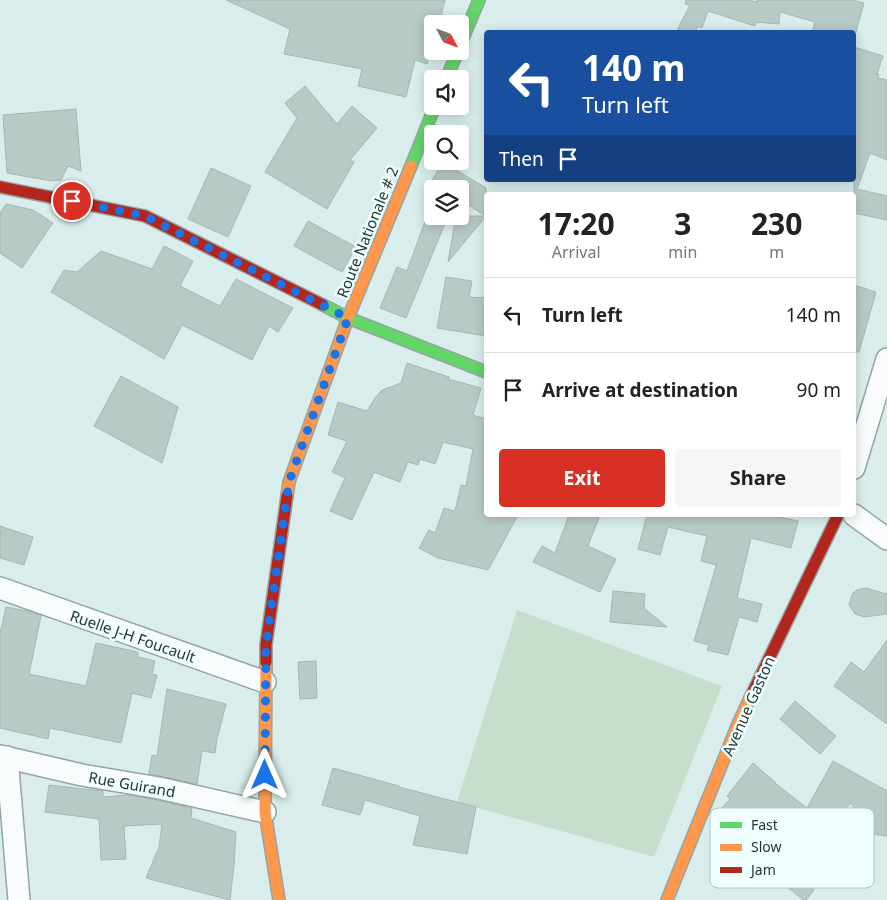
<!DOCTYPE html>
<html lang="en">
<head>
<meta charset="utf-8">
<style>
  body { margin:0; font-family:"Noto Sans",sans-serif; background:#f6f6f6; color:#222; height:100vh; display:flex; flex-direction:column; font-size:19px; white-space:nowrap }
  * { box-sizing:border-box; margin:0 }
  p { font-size:16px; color:#767676 }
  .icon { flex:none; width:28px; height:28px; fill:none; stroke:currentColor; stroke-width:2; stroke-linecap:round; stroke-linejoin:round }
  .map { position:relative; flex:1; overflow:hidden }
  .sheet { position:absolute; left:484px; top:192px; width:372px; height:325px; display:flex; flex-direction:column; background:#fff; border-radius:5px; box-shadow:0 2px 12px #0003 }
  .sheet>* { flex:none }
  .banner { position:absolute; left:484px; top:30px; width:372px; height:152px; border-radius:5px; box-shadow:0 2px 12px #0003; background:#1a4fa0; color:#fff; overflow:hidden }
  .needle { width:32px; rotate:131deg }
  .fabs { position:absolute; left:424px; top:15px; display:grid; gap:10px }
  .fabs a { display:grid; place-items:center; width:45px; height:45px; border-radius:5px; background:#fff; box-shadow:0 2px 12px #0003; font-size:25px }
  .pin { position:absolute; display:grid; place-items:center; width:42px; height:42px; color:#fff; margin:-21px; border:2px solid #fff; border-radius:50%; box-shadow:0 1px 5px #0007 }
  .me { position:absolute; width:55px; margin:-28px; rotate:0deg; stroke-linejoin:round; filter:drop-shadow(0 0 4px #0008) }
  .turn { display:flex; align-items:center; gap:18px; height:105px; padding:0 15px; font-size:22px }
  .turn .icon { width:65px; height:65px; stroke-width:2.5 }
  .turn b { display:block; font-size:35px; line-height:42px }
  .then { display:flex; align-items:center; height:48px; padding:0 15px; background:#0003; gap:10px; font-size:19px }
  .eta { display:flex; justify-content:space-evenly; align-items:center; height:85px; text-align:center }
  .eta b { font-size:30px; font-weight:700; line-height:35px }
  .cta { display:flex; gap:10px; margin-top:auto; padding:10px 15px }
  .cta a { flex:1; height:58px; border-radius:5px; background:#d93025; color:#fff; font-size:20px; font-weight:700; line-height:58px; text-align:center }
  .cta a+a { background:#f6f6f6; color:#222 }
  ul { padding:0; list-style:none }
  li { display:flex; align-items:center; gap:15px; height:75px; padding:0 15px; border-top:1px solid #e0e0e0 }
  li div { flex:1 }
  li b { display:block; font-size:19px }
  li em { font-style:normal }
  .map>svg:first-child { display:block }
</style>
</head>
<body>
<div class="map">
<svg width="887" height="900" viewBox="0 0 887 900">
  <rect width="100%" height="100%" fill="#d9eeec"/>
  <polygon fill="#c6dfcc" points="517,610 722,686 654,857 457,802"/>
  <g fill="#b7cbc6" stroke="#a7b6b2">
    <polygon points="226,0 445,0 439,24 432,24 433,51 432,56 429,56 427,64 415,60 406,97 358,86 362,69 284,54 290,29"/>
    <polygon points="686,0 749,0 757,2 757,0 853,0 864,3 856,32 812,32 815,22 780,12 779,24 756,22 755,26 708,11 702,28 698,26 695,32 676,32 690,5 685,4"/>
    <polygon points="854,47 883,56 877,74 879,74 878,78 887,80 887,160 870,153 857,189 887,196 887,220 854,213"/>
    <polygon points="305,86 337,124 352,106 377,128 350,160 354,162 327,209 265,172 297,118 285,103"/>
    <polygon points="76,109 81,171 68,166 61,180 51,181 7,173 3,115"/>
    <polygon points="443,162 486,188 486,216 460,200 460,189 442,189 431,182"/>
    <polygon points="211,168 251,186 228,237 188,219"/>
    <polygon points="6,204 33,210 53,223 22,268 0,253 0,213"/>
    <polygon points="427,216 448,216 406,318 380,308 397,267 407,271"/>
    <polygon points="456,216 486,216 448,262"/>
    <polygon points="308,221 356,247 342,272 294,246"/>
    <polygon points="164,246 193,261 180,286 220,306 236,279 293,308 278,332 269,326 252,360 182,325 164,359 51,292 64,270 77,272 101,251 152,269"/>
    <polygon points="446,277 472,281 469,297 486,298 486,336 437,328"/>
    <polygon points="854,285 876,292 859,352 854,352"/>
    <polygon points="407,363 449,377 448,379 481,388 473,415 486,419 486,515 518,515 488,570 438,558 419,548 429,530 435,533 444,508 455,511 461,485 466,486 473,449 443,442 435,464 420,459 418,465 408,462 400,482 374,472 352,520 330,511 345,478 332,472 347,441 328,435 338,402 367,411 375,398 382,390 401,383"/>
    <polygon points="121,376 178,407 162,463 94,426"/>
    <polygon points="569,515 600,515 588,546 616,559 600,592 533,562 542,546 555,553"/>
    <polygon points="647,515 770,515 798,521 791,548 751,538 737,598 762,604 757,622 739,617 728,655 707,650 709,645 694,641 717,563 716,565 701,561 707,536 668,527 660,555 638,549"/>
    <polygon points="0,526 33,537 24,565 0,558"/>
    <polygon points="866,588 887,594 887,614 864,617 855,614 849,605 851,598 853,593 857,590"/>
    <polygon points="613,591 645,594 644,608 667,627 610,622"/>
    <polygon points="6,607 28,611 41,616 29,674 86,686 96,643 138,652 138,657 155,661 152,674 157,675 151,698 132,693 121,743 50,728 48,739 0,728 0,634"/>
    <polygon points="887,640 887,724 834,686 851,662 864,672"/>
    <polygon points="316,661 317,698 300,699 298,662"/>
    <polygon points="167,689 226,704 217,739 215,753 202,751 197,784 149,774 152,755 157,756"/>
    <polygon points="795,701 836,736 820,754 780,719"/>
    <polygon points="833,761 887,791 887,836 872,834 868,830 851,803 822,837 809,826 805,832 790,819 774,853 814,890 806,900 803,900 714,825 720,810 730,799 727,796 753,763 775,782 775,783 807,808"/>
    <polygon points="333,768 399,786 399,787 476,807 467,854 413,845 420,816 365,800 360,815 322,805"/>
    <polygon points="49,785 103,791 103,797 128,795 157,800 192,808 191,818 236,832 234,865 230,900 146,878 159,847 162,824 124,826 126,859 101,860 99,819 45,812"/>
  </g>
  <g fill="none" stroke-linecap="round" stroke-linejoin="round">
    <defs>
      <g id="street">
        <polyline points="854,468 887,359"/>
        <polyline points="854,515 887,539"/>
        <polyline points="0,588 265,682"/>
        <polyline points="0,756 82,775 159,788 265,812"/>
        <polyline points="7,757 19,900"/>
      </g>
      <g id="fast">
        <polyline points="460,45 479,0"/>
        <polyline points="446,79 458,51"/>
        <polyline points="411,166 435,106"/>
        <polyline points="323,305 348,318 486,372"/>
      </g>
      <g id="slow">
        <polyline points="287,496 289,482 348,318 411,166"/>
        <polyline points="266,662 265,812 279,900"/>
        <polyline points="667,900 738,724 750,698"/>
      </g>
      <g id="jam">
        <polyline points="0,187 145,216 323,305"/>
        <polyline points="266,662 266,645 287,496"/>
        <polyline points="750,698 838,515"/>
      </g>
    </defs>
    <use href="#street" stroke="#94a5a3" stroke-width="24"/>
    <use href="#fast" stroke="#94a5a3" stroke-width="14"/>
    <use href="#slow" stroke="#94a5a3" stroke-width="14"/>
    <use href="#jam" stroke="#94a5a3" stroke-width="14"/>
    <use href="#street" stroke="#f9fcfc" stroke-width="21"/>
    <use href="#fast" stroke="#63d668" stroke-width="11"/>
    <use href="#slow" stroke="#ff974d" stroke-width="11"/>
    <use href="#jam" stroke="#b3261e" stroke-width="11"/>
  </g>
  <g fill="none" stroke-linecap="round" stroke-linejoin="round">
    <polyline stroke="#1a73e8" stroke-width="9" stroke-dasharray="0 16.2" points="72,201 145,216 348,318 289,482 266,645 265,775"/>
  </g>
  <g text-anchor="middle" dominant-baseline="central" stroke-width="5" stroke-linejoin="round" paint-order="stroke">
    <g font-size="15" fill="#273635" stroke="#effffe">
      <text transform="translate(367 232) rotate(-68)">Route Nationale # 2</text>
      <text transform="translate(133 636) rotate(19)">Ruelle J-H Foucault</text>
      <text transform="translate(748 706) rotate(-66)">Avenue Gaston</text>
      <text transform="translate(132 784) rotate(10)">Rue Guirand</text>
    </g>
  </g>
  <rect x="710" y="808" width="164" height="80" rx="8" fill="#effffe" stroke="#b3c3c2" stroke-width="1"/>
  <rect x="720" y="822" width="22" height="6" fill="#63d668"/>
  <rect x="720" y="844" width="22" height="7" fill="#ff974d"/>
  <rect x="720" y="867" width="22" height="6" fill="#b3261e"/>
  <g font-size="14" fill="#273635">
    <text x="751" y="830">Fast</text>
    <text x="751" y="852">Slow</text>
    <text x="751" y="875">Jam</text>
  </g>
</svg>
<div class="fabs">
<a><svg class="needle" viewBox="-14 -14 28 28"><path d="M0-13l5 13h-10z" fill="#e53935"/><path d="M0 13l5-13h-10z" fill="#767676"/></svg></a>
<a><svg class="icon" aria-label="sound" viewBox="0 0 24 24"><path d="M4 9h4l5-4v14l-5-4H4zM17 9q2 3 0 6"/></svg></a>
<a><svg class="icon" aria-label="search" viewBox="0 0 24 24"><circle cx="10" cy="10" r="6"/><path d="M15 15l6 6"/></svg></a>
<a><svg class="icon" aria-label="layers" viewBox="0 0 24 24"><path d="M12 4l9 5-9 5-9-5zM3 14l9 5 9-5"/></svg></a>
</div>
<div class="pin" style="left:72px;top:201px;background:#d93025"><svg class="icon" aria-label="arrive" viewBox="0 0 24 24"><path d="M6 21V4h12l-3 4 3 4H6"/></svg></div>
<svg class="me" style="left:265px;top:775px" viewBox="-20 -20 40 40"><path d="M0-17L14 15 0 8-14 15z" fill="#1a73e8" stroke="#fff" stroke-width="4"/></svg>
<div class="banner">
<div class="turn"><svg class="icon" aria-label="left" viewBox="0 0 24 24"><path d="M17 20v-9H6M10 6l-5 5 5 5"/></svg><div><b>140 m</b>Turn left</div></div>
<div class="then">Then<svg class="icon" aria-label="arrive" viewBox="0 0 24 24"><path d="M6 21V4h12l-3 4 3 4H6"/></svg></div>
</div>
<section class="sheet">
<div class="eta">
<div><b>17:20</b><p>Arrival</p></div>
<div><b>3</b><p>min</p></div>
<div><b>230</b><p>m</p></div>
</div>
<ul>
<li><svg class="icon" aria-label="left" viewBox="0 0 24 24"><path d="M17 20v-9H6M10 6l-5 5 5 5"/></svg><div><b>Turn left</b></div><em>140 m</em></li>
<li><svg class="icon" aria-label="arrive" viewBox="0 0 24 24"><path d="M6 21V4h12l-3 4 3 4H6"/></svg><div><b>Arrive at destination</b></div><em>90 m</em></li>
</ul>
<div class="cta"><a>Exit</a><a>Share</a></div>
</section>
</div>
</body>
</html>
